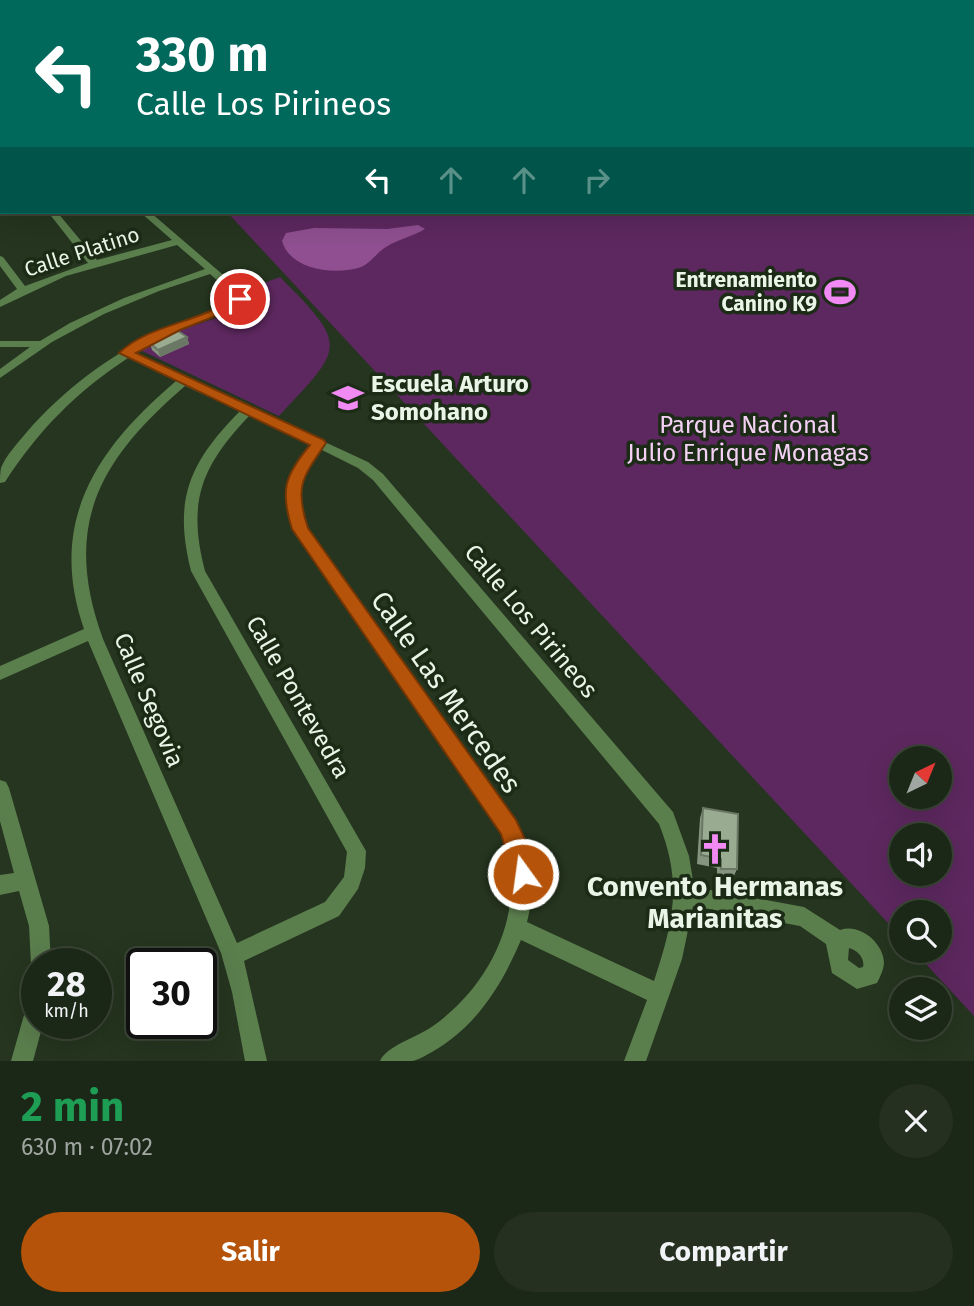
<!DOCTYPE html>
<html lang="es">
<head>
<meta charset="utf-8">
<style>
  body { margin:0; font-family:"Fira Sans",sans-serif; background:#253020; color:#f1f3f6; height:100vh; display:flex; flex-direction:column; font-size:26px; white-space:nowrap }
  * { box-sizing:border-box; margin:0 }
  p { font-size:23px; color:#a0a6a1 }
  .icon { flex:none; width:38px; height:38px; fill:none; stroke:currentColor; stroke-width:2; stroke-linecap:round; stroke-linejoin:round }
  .map { position:relative; height:1061px; overflow:hidden }
  .side { display:flex; flex-direction:column; background:#1c2817; flex:1 }
  .side>* { flex:none }
  .hud { position:absolute; left:0px; top:0px; width:975px; height:214px; box-shadow:0 7px 28px #0002,0 0 0 2px #3a4436; background:#00695c; color:#fff; overflow:hidden }
  .needle { width:46px; rotate:43deg }
  .tools { position:absolute; left:889px; top:746px; display:grid; gap:14px }
  .tools a { display:grid; place-items:center; width:63px; height:63px; border-radius:50%; background:#1c2817; box-shadow:0 7px 28px #0002,0 0 0 2px #3a4436; font-size:35px }
  .speed { position:absolute; left:21px; top:948px; display:flex; gap:14px; font-size:35px; font-weight:700; text-align:center }
  .speed>* { display:grid; place-content:center; width:91px; height:91px; border-radius:50%; background:#1c2817; box-shadow:0 7px 28px #0002,0 0 0 2px #3a4436; line-height:1 }
  .speed small { font-size:18px; font-weight:400 }
  .speed .limit { border:4px solid #111; border-radius:10px; background:#fff; color:#111 }
  .pin { position:absolute; display:grid; place-items:center; width:60px; height:60px; color:#fff; margin:-30px; border:4px solid #fff; border-radius:50%; box-shadow:0 2px 7px #0007 }
  .me { position:absolute; width:77px; margin:-38px; rotate:346deg; stroke-linejoin:round; filter:drop-shadow(0 0 5px #0008) }
  .turn { display:flex; align-items:center; gap:24px; height:147px; padding:0 21px; font-size:32px }
  .turn .icon { width:91px; height:91px; stroke-width:2.5 }
  .turn b { display:block; font-size:49px; line-height:60px }
  .lanes { display:flex; align-items:center; height:66px; padding:0 21px; background:#0003; justify-content:center; gap:35px; direction:ltr }
  .lanes .off { opacity:.35 }
  .round { display:grid; place-items:center; flex:none; width:74px; height:74px; border-radius:37px; background:#253020 }
  .summary { display:flex; align-items:center; justify-content:space-between; height:119px; padding:0 21px }
  h1 { font-size:42px; font-weight:700; line-height:52px; color:#1e9e55 }
  .primary-button { display:flex; gap:14px; margin-top:auto; padding:14px 21px }
  .primary-button a { flex:1; height:80px; border-radius:42px; background:#b45309; color:#fff; font-size:28px; font-weight:700; line-height:80px; text-align:center }
  .primary-button a+a { background:#253020; color:#f1f3f6 }
  .map>svg:first-child { display:block }
</style>
</head>
<body>
<div class="map">
<svg width="974" height="1061" viewBox="0 0 974 1061">
  <rect width="100%" height="100%" fill="#25351f"/>
  <g fill="#5d285f" fill-rule="evenodd">
    <polygon points="122,0 520,0 119,2"/>
    <path d="M974,48V1016L913,950H940V912H901V937L227,212H973ZM901,758H940V796H901ZM901,835H940V873H901Z"/>
    <path d="M280,277C349,346 344,347 279,416L142,351C165,326 235,322 250,296L245,290Z"/>
  </g>
  <path fill="#8f4f90" d="M418,225L425,229C412,237 398,239 386,247C376,253 371,263 361,267C335,276 290,270 282,241L286,233L314,228L387,229Z"/>
  <g fill="none" stroke-linecap="round" stroke-linejoin="round">
    <g fill="#5b7e4d" fill-rule="evenodd">
      <polygon points="785,0 793,0 782,2"/>
      <polygon points="929,0 937,0 927,2"/>
      <rect x="973" y="22" width="1" height="4"/>
      <polygon points="0,166 2,166 0,173"/>
      <rect x="0" y="182" width="2" height="6"/>
      <path d="M48,212H57L97,260L172,240L140,212H150L243,292L245,299L236,307L167,336L135,354L368,462L383,474L673,812L689,856L694,887L804,907L840,930C860,923 883,943 884,962C884,969 880,977 877,983L857,989L832,973L826,944L800,926L693,906L682,959L646,1061H624L647,1000L521,940C502,985 476,1027 432,1052C426,1055 419,1060 412,1061C402,1061 390,1061 380,1061C386,1046 418,1037 433,1026C494,983 530,904 501,832L293,529C283,496 289,472 310,444L249,416C201,467 187,501 205,571L366,851L365,868L358,889L339,916L244,961L267,1061H245L232,992L221,953L88,641L0,680V666L84,629C47,522 96,449 176,381L128,358C76,392 38,431 5,482L0,483C0,479 0,472 1,468C6,455 18,443 26,433C64,389 110,355 161,331C184,320 215,312 235,298L234,295L210,274L159,291L104,314L52,342L0,378V369L30,347H0V341H40L70,323L124,298L205,269L177,245L66,276L0,307V300L17,289L0,266V256L3,257L25,286L88,263ZM185,386L240,411C189,463 173,499 191,571L347,852L344,877L325,902L237,943L103,639C62,526 98,461 185,386ZM320,449L358,468L373,480L659,824C683,884 673,922 654,981L527,922C537,883 530,856 515,821L307,528C297,498 301,475 320,449ZM849,948C857,950 865,958 863,967L859,968L848,960Z"/>
      <polygon points="0,780 6,782 9,788 49,926 51,964 37,964 37,973 34,971 31,964 29,926 19,891 0,895 0,875 14,873 0,821"/>
      <polygon points="37,997 37,1024 43,1024 33,1061 11,1061 26,1008 29,1000"/>
    </g>
    <g fill="#82cb65" fill-rule="evenodd">
      <polygon points="89,0 99,0 97,2"/>
      <polygon points="0,62 2,62 0,69"/>
      <polygon points="2,76 2,83 0,84 0,77"/>
    </g>
    <polygon fill="#91e96c" fill-rule="evenodd" points="107,0 118,0 106,2"/>
  </g>
  <g fill="#84947e">
    <polygon points="187,337 189,344 160,357 152,350 150,343"/>
    <polygon points="703,808 737,869 733,878 717,877 717,868 697,864 700,818"/>
  </g>
  <polygon fill="#6b7866" points="187,337 189,344 160,357 158,350"/>
  <g fill="#99ac92" stroke="#6b7866" stroke-width="2">
    <polygon points="178,331 187,337 158,350 150,343"/>
    <polygon points="703,808 738,814 737,869 721,869 721,859 701,855"/>
  </g>
  <path fill="#b45309" stroke="#753606" stroke-width="2" d="M235,296L246,299L236,308L180,330L136,353L324,440L326,443C303,477 294,486 308,528L516,820C524,838 539,861 531,881L523,885L515,881L501,834L292,529C280,491 284,476 310,445L119,353C150,323 203,323 235,296Z"/>
  <defs>
    <symbol id="stadium-bare" viewBox="-9 -9 18 18"><path d="M0-5a6.5 5 0 1 0 0 10a6.5 5 0 1 0 0-10ZM-3.5-1.8h7v3.6h-7Z" fill="#f28af3" stroke="#1b2b16" stroke-width="2.5" paint-order="stroke"/></symbol>
    <symbol id="school-bare" viewBox="-9 -9 18 18"><path d="M0-5L7-2L0 1L-7-2ZM-4 1L0 2.5L4 1V4Q0 6-4 4Z" fill="#f28af3" stroke="#1b2b16" stroke-width="2.5" paint-order="stroke"/></symbol>
    <symbol id="church-bare" viewBox="-9 -9 18 18"><path d="M-1.2-6h2.4v3.5h3.3v2.4h-3.3V6h-2.4V-.1h-3.3v-2.4h3.3Z" fill="#f28af3" stroke="#1b2b16" stroke-width="2.5" paint-order="stroke"/></symbol>
  </defs>
  <g fill-rule="evenodd">
    <use href="#stadium-bare" x="818" y="270" width="44" height="44"/>
    <use href="#school-bare" x="326" y="376" width="44" height="44"/>
    <use href="#church-bare" x="693" y="827" width="44" height="44"/>
  </g>
  <g text-anchor="middle" dominant-baseline="central" stroke-width="7" stroke-linejoin="round" paint-order="stroke">
    <g font-size="21" fill="#eaf5e7" stroke="#1b2b16">
      <text transform="translate(82 252) rotate(-18)">Calle Platino</text>
    </g>
    <g font-size="21" font-weight="bold" fill="#eaf5e7" stroke="#1b2b16" text-anchor="end">
      <text x="817" y="280">Entrenamiento<tspan x="817" dy="24">Canino K9</tspan></text>
    </g>
    <g font-size="24" font-weight="bold" fill="#eaf5e7" stroke="#1b2b16" text-anchor="start">
      <text x="371" y="384">Escuela Arturo<tspan x="371" dy="28">Somohano</tspan></text>
    </g>
    <g font-size="24" fill="#f5d2f5" stroke="#1b2b16">
      <text x="748" y="425">Parque Nacional<tspan x="748" dy="28">Julio Enrique Monagas</tspan></text>
    </g>
    <g font-size="24" fill="#eaf5e7" stroke="#1b2b16">
      <text transform="translate(531 621) rotate(50)">Calle Los Pirineos</text>
      <text transform="translate(298 697) rotate(60)">Calle Pontevedra</text>
      <text transform="translate(149 700) rotate(67)">Calle Segovia</text>
    </g>
    <g font-size="28" fill="#eaf5e7" stroke="#1b2b16">
      <text transform="translate(446 692) rotate(55)">Calle Las Mercedes</text>
    </g>
    <g font-size="28" font-weight="bold" fill="#eaf5e7" stroke="#1b2b16">
      <text x="715" y="886">Convento Hermanas<tspan x="715" dy="32">Marianitas</tspan></text>
    </g>
  </g>
</svg>
<div class="tools">
<a><svg class="needle" viewBox="-14 -14 28 28"><path d="M0-13l5 13h-10z" fill="#e53935"/><path d="M0 13l5-13h-10z" fill="#a0a6a1"/></svg></a>
<a><svg class="icon" aria-label="sound" viewBox="0 0 24 24"><path d="M4 9h4l5-4v14l-5-4H4zM17 9q2 3 0 6"/></svg></a>
<a><svg class="icon" aria-label="search" viewBox="0 0 24 24"><circle cx="10" cy="10" r="6"/><path d="M15 15l6 6"/></svg></a>
<a><svg class="icon" aria-label="layers" viewBox="0 0 24 24"><path d="M12 4l9 5-9 5-9-5zM3 14l9 5 9-5"/></svg></a>
</div>
<div class="speed"><div>28<small>km/h</small></div><div class="limit">30</div></div>
<div class="pin" style="left:240px;top:299px;background:#d93025"><svg class="icon" aria-label="arrive" viewBox="0 0 24 24"><path d="M6 21V4h12l-3 4 3 4H6"/></svg></div>
<svg class="me" style="left:523px;top:874px" viewBox="-20 -20 40 40"><circle r="17" fill="#b45309" stroke="#fff" stroke-width="3"/><path d="M0-11L8 9 0 5-8 9z" fill="#fff"/></svg>
<div class="hud">
<div class="turn"><svg class="icon" aria-label="left" viewBox="0 0 24 24"><path d="M17 20v-9H6M10 6l-5 5 5 5"/></svg><div><b>330 m</b>Calle Los Pirineos</div></div>
<div class="lanes"><svg class="icon" aria-label="left" viewBox="0 0 24 24"><path d="M17 20v-9H6M10 6l-5 5 5 5"/></svg><svg class="icon off" aria-label="ahead" viewBox="0 0 24 24"><path d="M12 20V5M6 11l6-6 6 6"/></svg><svg class="icon off" aria-label="ahead" viewBox="0 0 24 24"><path d="M12 20V5M6 11l6-6 6 6"/></svg><svg class="icon off" aria-label="right" viewBox="0 0 24 24"><path d="M7 20v-9h11M14 6l5 5-5 5"/></svg></div>
</div>
</div>
<section class="side">
<div class="summary"><div><h1>2 min</h1><p>630 m · 07:02</p></div><a class="round"><svg class="icon" aria-label="close" viewBox="0 0 24 24"><path d="M6 6l12 12M18 6L6 18"/></svg></a></div>
<div class="primary-button"><a>Salir</a><a>Compartir</a></div>
</section>
</body>
</html>
